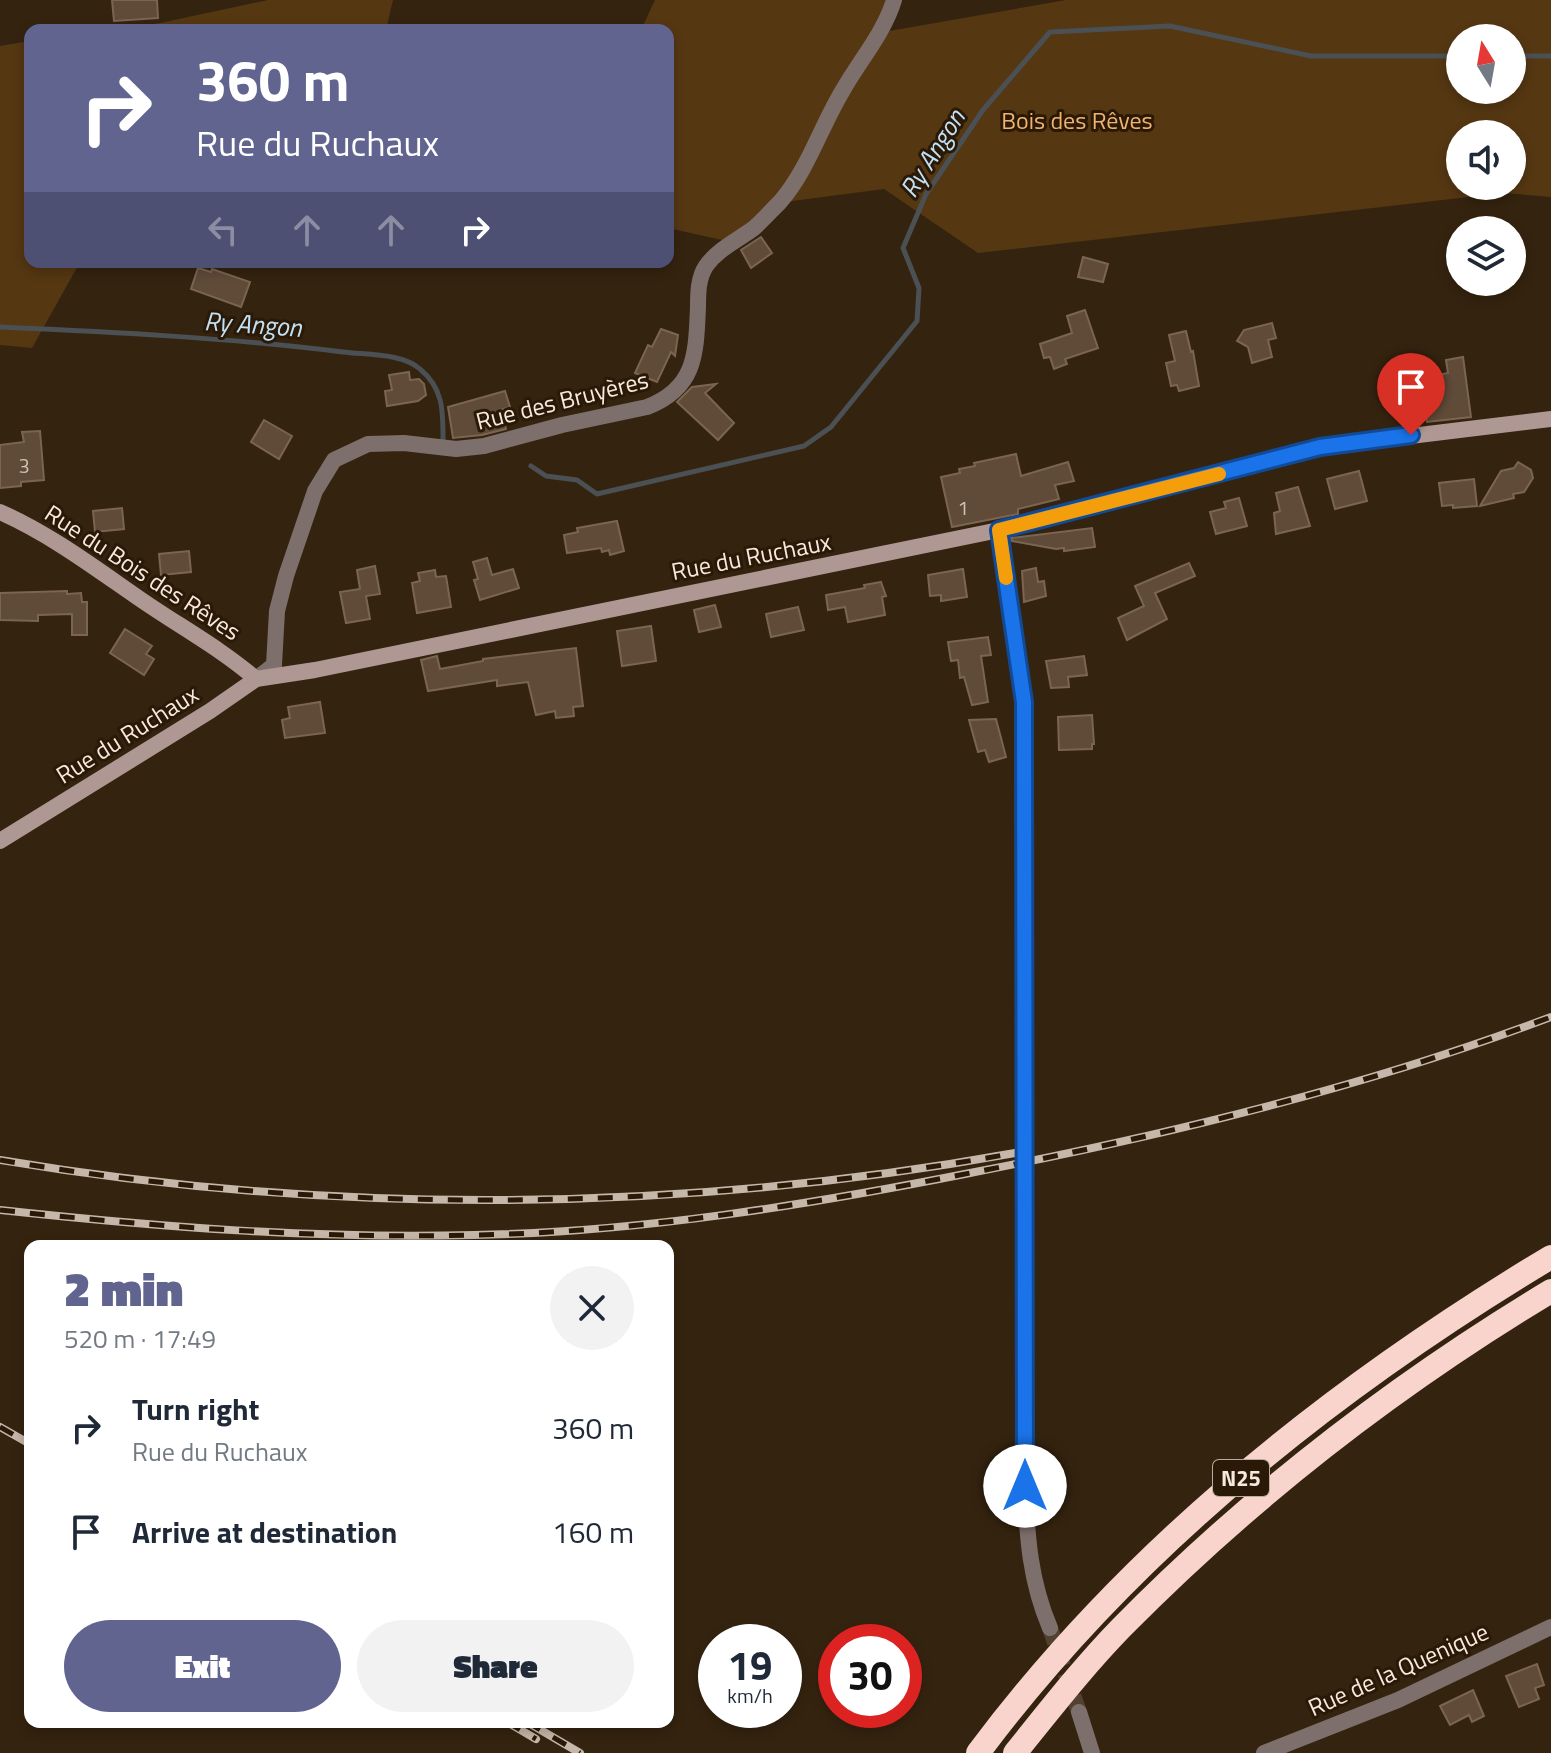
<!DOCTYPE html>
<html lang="en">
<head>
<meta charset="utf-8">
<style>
  body { margin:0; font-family:"Titillium Web",sans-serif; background:#f2f2f3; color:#1f2937; height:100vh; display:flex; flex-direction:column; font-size:30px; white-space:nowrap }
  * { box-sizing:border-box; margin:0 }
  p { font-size:26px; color:#747a83 }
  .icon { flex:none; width:44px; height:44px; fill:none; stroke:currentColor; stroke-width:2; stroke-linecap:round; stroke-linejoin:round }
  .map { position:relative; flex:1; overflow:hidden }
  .drawer { position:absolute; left:24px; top:1240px; width:650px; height:488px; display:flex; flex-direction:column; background:#fff; border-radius:16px; box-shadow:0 4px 12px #0003 }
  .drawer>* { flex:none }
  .banner { position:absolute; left:24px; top:24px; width:650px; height:244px; border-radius:16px; box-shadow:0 4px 12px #0003; background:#61648f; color:#fff; overflow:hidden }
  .needle { width:52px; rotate:349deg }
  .fabs { position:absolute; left:1446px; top:24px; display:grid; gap:16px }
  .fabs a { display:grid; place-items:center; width:80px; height:80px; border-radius:50%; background:#fff; box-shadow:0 4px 12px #0003; font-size:40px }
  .speed { position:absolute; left:698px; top:1624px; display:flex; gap:16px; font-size:40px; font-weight:700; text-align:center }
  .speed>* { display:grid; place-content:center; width:104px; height:104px; border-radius:50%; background:#fff; box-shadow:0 4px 12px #0003; line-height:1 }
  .speed small { font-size:20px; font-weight:400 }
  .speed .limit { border:12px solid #d22; background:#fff; color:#111 }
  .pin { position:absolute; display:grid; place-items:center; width:68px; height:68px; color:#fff; margin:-82px -34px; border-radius:50% 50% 50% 0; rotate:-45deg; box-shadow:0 0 8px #0007 }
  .pin .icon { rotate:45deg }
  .me { position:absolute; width:88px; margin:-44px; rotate:0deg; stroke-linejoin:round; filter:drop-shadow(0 0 6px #0008) }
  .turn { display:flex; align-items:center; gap:28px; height:168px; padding:0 40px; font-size:36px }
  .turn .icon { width:104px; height:104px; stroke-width:2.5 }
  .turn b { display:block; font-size:56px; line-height:68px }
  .lanes { display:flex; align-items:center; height:76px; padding:0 40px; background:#0003; justify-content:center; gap:40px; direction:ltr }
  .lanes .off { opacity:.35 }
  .round { display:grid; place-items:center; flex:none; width:84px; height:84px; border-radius:42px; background:#f2f2f3 }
  .head { display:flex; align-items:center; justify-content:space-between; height:136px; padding:0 40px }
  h1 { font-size:48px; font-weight:800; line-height:60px; color:#61648f }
  .button { display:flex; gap:16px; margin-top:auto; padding:16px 40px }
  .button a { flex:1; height:92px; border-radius:48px; background:#61648f; color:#fff; font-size:32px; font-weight:800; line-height:92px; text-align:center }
  .button a+a { background:#f2f2f3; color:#1f2937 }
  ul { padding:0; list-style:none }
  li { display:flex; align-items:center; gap:24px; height:104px; padding:0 40px }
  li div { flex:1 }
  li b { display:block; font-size:30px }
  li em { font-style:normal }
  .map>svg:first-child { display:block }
</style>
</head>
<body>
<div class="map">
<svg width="1551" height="1753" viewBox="0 0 1551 1753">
  <rect width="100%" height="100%" fill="#34230f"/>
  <g fill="#553712" fill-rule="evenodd">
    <polygon points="268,0 393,0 386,30 112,30 160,23"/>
    <path d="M655,0H885L889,31L1066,0H1551V197L1504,193L978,253L884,189L785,202L722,240L668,228V30H641ZM1460,38H1512V90H1460ZM1460,134H1512V186H1460Z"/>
    <polygon points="30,41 30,262 80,262 32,348 0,345 0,46"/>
  </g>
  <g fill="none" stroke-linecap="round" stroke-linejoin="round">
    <g stroke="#4a5053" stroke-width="5">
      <polyline points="1512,56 1551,56"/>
      <path d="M0,327C114,332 230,338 343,352C366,355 402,353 420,369C444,389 443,412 443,441"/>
      <polyline points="531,466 546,476 577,480 597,494 804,446 831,427 917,321 919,288 903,248 926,194 983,110 1050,32 1170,26 1311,56 1460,56"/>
    </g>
  </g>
  <g fill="#604a38" stroke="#7b6551" stroke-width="2">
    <polygon points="112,0 157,0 158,18 114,21"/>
    <polygon points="761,237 772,253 751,268 741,250"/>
    <polygon points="1083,257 1108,264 1103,282 1078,277"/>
    <polygon points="198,268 211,272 212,269 250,282 241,307 191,289"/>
    <polygon points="1085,310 1098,348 1065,359 1067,364 1054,369 1050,357 1044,358 1040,344 1072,333 1067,316"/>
    <polygon points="1272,323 1276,338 1268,340 1272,357 1252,363 1248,347 1237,341 1244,330"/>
    <polygon points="661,329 678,335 675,356 671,352 657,382 635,373 648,345 652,347"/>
    <polygon points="1186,331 1191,352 1193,351 1199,386 1179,391 1177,385 1171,386 1166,363 1175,361 1169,335"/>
    <polygon points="1463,357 1471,417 1427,422 1424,402 1406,405 1402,382 1448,373 1446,360"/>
    <polygon points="409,372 410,380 419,379 424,384 426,395 418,401 387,406 385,391 392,390 389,375"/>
    <polygon points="716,384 705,393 734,423 718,440 677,402 692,387"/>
    <polygon points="505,391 510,407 501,410 506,429 482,435 453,438 448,407"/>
    <polygon points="264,420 292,436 279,459 251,442"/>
    <polygon points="40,431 44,480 21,482 21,486 0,488 0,445 24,442 22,432"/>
    <polygon points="1016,454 1021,476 1068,462 1074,481 1055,485 1059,499 1018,509 1018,514 952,527 941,477 960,473 959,469 975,466 974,463"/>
    <polygon points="1518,462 1531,470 1533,478 1524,492 1513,494 1514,498 1480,506 1501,471 1514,468"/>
    <polygon points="1359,471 1367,501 1335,509 1327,479"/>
    <polygon points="1474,479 1477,506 1453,508 1453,505 1442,506 1439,483"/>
    <polygon points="1298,487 1310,526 1276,534 1274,513 1280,511 1276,493"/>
    <polygon points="1239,498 1247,526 1216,534 1210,512 1226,508 1224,502"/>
    <polygon points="122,508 124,529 95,532 93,511"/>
    <polygon points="617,521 624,551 610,555 609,550 602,552 601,548 567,553 564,535 578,532 577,528"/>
    <polygon points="1092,528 1095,547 1064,551 1064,548 1056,549 1012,541 1011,538"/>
    <polygon points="189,551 191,572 161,575 159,554"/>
    <polygon points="487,558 492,575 513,569 519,588 480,600 474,580 478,579 473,562"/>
    <polygon points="1189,563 1195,576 1155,593 1167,619 1127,640 1118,618 1144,606 1135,586"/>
    <polygon points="375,566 380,594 366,596 370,619 346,623 340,592 360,589 357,570"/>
    <polygon points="1036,568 1038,582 1044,581 1046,596 1024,602 1022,571"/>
    <polygon points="963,569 967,597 941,601 941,595 930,596 928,575"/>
    <polygon points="435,570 436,577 446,576 451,607 417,613 412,583 420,581 418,573"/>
    <polygon points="881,582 886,596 882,597 885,615 848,622 845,607 828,610 826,595 865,588 864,585"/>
    <polygon points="67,591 67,594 81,593 82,602 87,602 87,635 72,635 72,614 38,615 38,621 0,620 0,593"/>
    <polygon points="715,605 721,627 699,632 694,610"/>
    <polygon points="798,607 804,630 771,637 766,614"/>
    <polygon points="651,626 656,661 622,666 617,631"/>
    <polygon points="125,629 152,646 146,654 154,659 144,675 110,653"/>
    <polygon points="988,637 991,655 981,656 988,702 972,705 964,677 960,678 958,660 951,661 948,642"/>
    <polygon points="576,648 583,706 573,707 574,716 556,718 555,711 536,715 528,682 497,686 497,680 428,691 421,660 437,656 440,669 483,661 483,659"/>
    <polygon points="1084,656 1087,675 1068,677 1069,687 1051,688 1046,661"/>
    <polygon points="320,702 325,733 285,738 282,720 290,718 288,707"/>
    <polygon points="1092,715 1094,744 1092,744 1092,749 1059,750 1058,717"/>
    <polygon points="996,719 1006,757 989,762 985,750 978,752 969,720"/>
    <polygon points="1537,1664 1544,1685 1535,1688 1539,1699 1519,1707 1506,1676"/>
    <polygon points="1473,1690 1484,1716 1472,1722 1469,1715 1450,1725 1440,1706"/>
  </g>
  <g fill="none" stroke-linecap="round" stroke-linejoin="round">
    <polyline stroke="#51412e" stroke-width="16" stroke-dasharray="16 8" stroke-linecap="butt" points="1050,1628 1079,1712"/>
    <g stroke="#7d6f6c" stroke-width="16">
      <path d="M999,530L1024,702L1025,1486C1027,1537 1030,1581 1050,1628"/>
      <path d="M256,679L274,665L277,611L286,576L315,491L334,460L368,444L404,443L456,449L484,446L562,425L647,407C696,388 696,354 698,307C698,294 698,278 706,266C718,249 738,240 754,228C763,220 771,211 780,202C808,170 821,126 843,90C860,60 884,33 894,0"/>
      <polyline points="1079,1712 1092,1753"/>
      <polyline points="1264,1753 1398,1700 1551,1627"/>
    </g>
    <g stroke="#af9893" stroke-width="16">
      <path d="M0,512C50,534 95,568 140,599C179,626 220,648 256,679"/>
      <polyline points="0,841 210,711 256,679 315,670 999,530 1320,447 1551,419"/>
    </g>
    <g stroke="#f8d4cd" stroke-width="24">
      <path d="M978,1753C1130,1549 1334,1387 1551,1257"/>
      <path d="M1015,1753C1049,1711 1083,1667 1121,1628C1250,1497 1393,1386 1551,1291"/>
    </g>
    <defs>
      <g id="rail">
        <path d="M0,1160C334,1216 682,1213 1015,1153"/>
        <path d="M0,1210C158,1227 315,1239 475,1235C641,1232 807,1205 970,1173C1167,1135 1362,1088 1551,1017"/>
        <polyline points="0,1427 30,1444"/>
        <polyline points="507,1722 536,1739"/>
        <polyline points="527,1722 580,1753"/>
      </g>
    </defs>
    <use href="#rail" stroke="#c5b7a9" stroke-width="8"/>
    <use href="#rail" stroke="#2a1906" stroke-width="5" stroke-dasharray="15" stroke-linecap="butt"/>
  </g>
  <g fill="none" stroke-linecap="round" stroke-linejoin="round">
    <defs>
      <polyline id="route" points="1025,1486 1024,702 999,530 1320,447 1411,435"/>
    </defs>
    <use href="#route" stroke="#114b97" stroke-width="20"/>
    <use href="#route" stroke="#1a73e8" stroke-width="14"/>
    <polyline stroke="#f59e0b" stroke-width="14" points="1006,578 999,530 1219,474"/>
  </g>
  <g text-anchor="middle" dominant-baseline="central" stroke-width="6" stroke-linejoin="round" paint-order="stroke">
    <g font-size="20" fill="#d0c2b4">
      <text x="24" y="465">3</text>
      <text x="963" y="507">1</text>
    </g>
    <rect fill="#2a1906" stroke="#b9ab9d" stroke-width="2" x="1213" y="1460" width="56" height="36" rx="6"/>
    <g font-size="22" font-weight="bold" fill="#f6eade">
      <text x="1241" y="1478">N25</text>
    </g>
    <g font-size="24" fill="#f0b36f" stroke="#2a1906">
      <text x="1077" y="120">Bois des Rêves</text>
    </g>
    <g font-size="24" fill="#f6eade" stroke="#2a1906">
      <text transform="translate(562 400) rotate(-14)">Rue des Bruyères</text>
      <text transform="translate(751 556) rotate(-11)">Rue du Ruchaux</text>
      <text transform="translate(143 572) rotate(33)">Rue du Bois des Rêves</text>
      <text transform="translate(127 734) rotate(-32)">Rue du Ruchaux</text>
      <text transform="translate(1398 1669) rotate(-24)">Rue de la Quenique</text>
    </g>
    <g font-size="26" font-style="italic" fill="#c1e2f6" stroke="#2a1906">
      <text transform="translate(932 153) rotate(-58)">Ry Angon</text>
      <text transform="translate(253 324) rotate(4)">Ry Angon</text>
    </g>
  </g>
</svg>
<div class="fabs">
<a><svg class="needle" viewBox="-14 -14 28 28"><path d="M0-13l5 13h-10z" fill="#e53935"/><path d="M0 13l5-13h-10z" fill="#747a83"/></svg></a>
<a><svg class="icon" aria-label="sound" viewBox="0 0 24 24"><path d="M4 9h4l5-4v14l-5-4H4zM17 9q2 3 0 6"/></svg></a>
<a><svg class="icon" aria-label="layers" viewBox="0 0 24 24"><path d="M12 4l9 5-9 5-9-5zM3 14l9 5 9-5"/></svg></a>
</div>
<div class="speed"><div>19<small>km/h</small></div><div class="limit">30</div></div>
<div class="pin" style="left:1411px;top:435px;background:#d93025"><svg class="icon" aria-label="arrive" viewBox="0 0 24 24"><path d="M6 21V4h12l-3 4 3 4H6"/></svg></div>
<svg class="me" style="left:1025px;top:1486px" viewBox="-20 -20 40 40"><circle r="19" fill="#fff"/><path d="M0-13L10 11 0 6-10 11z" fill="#1a73e8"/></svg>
<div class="banner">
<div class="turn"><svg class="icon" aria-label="right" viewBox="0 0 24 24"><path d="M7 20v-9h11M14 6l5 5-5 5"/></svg><div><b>360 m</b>Rue du Ruchaux</div></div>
<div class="lanes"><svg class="icon off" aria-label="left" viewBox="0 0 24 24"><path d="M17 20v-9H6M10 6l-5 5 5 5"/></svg><svg class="icon off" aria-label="ahead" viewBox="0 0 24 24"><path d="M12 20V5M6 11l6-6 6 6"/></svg><svg class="icon off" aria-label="ahead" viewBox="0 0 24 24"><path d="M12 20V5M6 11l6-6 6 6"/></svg><svg class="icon" aria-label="right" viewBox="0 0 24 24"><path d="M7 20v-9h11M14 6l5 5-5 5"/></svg></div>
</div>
<section class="drawer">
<div class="head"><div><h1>2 min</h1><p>520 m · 17:49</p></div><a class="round"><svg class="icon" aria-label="close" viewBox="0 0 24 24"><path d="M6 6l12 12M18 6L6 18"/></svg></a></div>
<ul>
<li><svg class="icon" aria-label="right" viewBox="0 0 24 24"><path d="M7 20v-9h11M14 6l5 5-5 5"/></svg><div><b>Turn right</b><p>Rue du Ruchaux</p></div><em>360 m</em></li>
<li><svg class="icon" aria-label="arrive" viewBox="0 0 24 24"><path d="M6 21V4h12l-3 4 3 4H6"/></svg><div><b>Arrive at destination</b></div><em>160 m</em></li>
</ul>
<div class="button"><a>Exit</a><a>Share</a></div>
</section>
</div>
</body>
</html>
